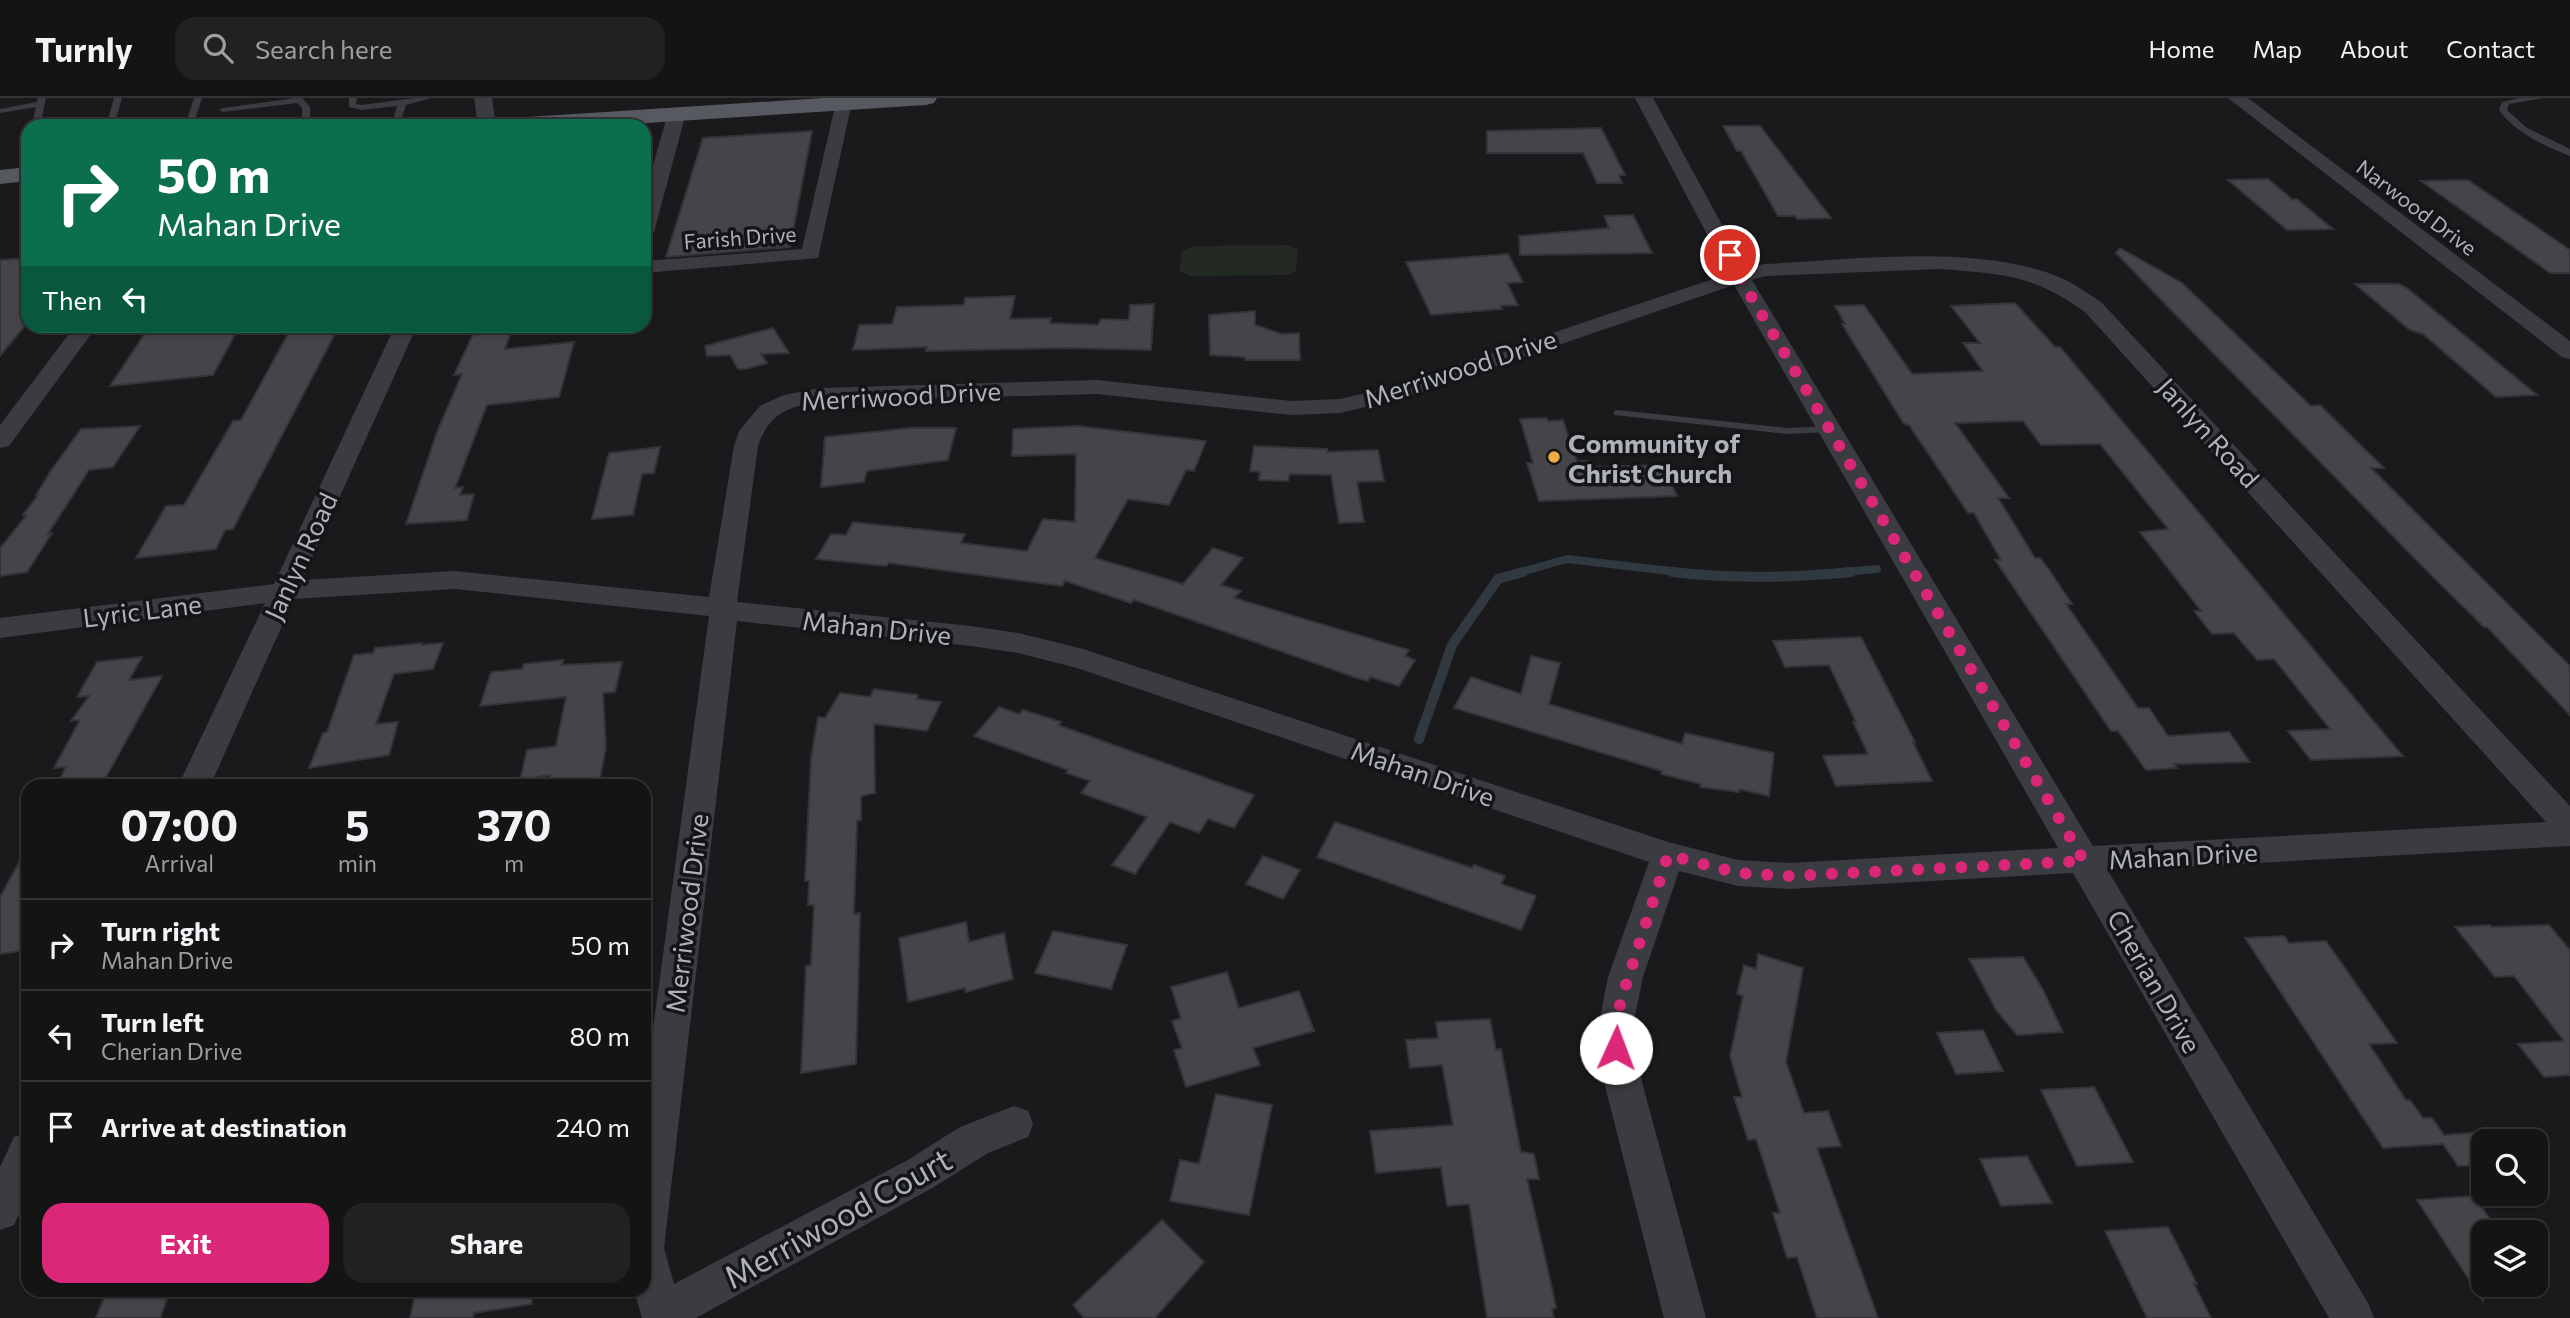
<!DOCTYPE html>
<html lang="en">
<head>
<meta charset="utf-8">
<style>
  body { margin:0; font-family:Commissioner,sans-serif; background:#212122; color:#f1f3f6; height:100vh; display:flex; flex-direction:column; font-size:26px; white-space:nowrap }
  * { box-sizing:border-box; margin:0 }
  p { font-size:23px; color:#9d9ea0 }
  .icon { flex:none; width:38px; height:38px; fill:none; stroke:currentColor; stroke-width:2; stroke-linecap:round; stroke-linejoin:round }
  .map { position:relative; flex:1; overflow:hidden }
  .sheet { position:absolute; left:21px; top:681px; width:630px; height:518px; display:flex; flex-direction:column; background:#141415; border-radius:21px; box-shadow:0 2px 5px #0004,0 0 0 2px #333334 }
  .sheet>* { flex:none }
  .banner { position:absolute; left:21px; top:21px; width:630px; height:214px; border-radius:21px; box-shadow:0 2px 5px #0004,0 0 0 2px #333334; background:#0b6e4f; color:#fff; overflow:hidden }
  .fabs { position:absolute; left:2471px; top:1031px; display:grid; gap:14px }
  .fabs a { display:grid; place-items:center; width:77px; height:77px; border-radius:14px; background:#141415; box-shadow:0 2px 5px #0004,0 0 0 2px #333334; font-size:35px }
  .pin { position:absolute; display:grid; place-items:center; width:60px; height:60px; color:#fff; margin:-30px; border:4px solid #fff; border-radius:50%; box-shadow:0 2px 7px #0007 }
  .me { position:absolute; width:77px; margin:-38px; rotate:2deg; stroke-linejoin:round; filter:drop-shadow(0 0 5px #0008) }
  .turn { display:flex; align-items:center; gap:24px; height:147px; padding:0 21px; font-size:32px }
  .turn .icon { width:91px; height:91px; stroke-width:2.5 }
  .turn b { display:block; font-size:49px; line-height:60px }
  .then { display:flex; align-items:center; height:66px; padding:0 21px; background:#0003; gap:14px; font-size:26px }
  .eta { display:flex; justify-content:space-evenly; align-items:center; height:119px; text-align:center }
  .eta b { font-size:42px; font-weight:700; line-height:49px }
  .primary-button { display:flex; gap:14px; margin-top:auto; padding:14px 21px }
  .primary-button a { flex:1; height:80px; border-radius:21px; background:#db2777; color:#fff; font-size:28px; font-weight:700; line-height:80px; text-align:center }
  .primary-button a+a { background:#212122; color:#f1f3f6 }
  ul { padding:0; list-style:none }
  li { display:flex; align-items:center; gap:21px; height:91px; padding:0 21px; border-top:2px solid #333334 }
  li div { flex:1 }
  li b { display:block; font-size:26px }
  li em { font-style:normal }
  header { display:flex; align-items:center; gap:42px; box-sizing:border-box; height:98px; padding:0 35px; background:#141415; border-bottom:2px solid #333334 }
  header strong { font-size:33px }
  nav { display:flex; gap:38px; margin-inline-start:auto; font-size:24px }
  .search { width:490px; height:63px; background:#212122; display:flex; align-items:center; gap:18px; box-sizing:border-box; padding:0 24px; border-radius:21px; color:#9d9ea0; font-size:26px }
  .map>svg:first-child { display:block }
</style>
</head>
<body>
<header>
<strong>Turnly</strong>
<div class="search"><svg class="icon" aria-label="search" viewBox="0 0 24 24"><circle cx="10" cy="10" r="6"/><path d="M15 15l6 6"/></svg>Search here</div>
<nav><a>Home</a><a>Map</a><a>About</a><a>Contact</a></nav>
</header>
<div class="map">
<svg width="2570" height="1220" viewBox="0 0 2570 1220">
  <rect width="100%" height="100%" fill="#1a1a1c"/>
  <polygon fill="#222a23" points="1288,147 1298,152 1296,173 1288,177 1190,178 1179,173 1182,153 1193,148"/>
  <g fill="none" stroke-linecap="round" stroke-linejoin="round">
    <g stroke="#303940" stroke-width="8">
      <polyline points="1517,475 1567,461 1687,475"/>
      <polyline points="1834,475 1877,471"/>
    </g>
    <g stroke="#303940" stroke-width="10">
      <path d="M1672,474C1732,481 1792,480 1851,474"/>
      <polyline points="1419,641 1452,547 1498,481 1523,474"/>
    </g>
  </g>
  <g fill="#444549" stroke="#343438" stroke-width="2">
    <polygon points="1723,28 1760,28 1831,120 1797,121 1795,118 1778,118 1741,53 1737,53"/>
    <polygon points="1601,30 1625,77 1619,77 1622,85 1597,85 1583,55 1487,55 1487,33"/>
    <polygon points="812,33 790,149 666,159 703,40"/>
    <polygon points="2268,81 2293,102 2297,101 2333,131 2287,132 2228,82"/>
    <polygon points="2468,82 2570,152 2570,175 2550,175 2421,83"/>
    <polygon points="1633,117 1652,155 1520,157 1519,138 1609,130 1604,118"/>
    <polygon points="2120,150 2182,185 2311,308 2320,307 2384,370 2371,370 2570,568 2570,617 2487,529 2484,529 2433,479 2170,211 2116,155"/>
    <polygon points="1508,156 1523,184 1507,185 1518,207 1500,208 1502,211 1431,217 1406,164"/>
    <polygon points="28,160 28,224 0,258 0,162"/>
    <polygon points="2355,186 2399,186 2407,190 2537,297 2496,299 2423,236 2410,232"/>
    <polygon points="1015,198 1010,221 1051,220 1050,225 1098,227 1101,221 1129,222 1130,207 1154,206 1151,252 1067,250 926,253 927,249 853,252 859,227 892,226 897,209 964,207 965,200"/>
    <polygon points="2015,205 2055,249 2060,249 2403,658 2311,662 2288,633 2330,631 2274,561 2257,562 2234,535 2212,536 2194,513 2201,513 2140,434 2168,431 2100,346 2041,347 2023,323 1955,325 2009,400 1998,400 2035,460 2040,460 2048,470 2072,506 2066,506 2138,610 2149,610 2168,638 2229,634 2250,664 2174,666 2177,670 2146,672 2118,633 2111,633 1995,462 2001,462 1974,415 1968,415 1909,327 1904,326 1842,226 1845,226 1835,208 1864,207 1912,276 1983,273 1963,245 1980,245 1951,208"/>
    <polygon points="1255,213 1255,227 1282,236 1299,235 1300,262 1245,262 1245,259 1210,257 1209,217"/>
    <polygon points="163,228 194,228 189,236 238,231 213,277 110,288 146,234 160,232"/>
    <polygon points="304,228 339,228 233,431 225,432 216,451 136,460 166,408 184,407 233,323 241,322 288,236 300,235"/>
    <polygon points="477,228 513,228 505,251 574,244 559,299 487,307 455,390 463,389 460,397 474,396 467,422 406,426 437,334 462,276 454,277"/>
    <polygon points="773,230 789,255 761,256 767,265 746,271 738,271 730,257 707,258 705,248"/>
    <polygon points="1547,320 1548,323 1563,322 1577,363 1588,363 1590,369 1663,367 1677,398 1539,403 1527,365 1533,365 1520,321"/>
    <polygon points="140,328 113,369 89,372 48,436 52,435 27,474 0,478 0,450 26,418 23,417 38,397 36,397 50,374 81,331"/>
    <polygon points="1078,328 1206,343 1194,373 1186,372 1169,407 1128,401 1095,460 1183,486 1213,450 1243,460 1221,487 1241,493 1234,500 1409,552 1405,558 1415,562 1399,588 1370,579 1368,583 1357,580 1149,507 1134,502 1131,505 1065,483 1062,488 889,465 886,468 816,461 831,436 846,437 853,424 965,436 961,445 1027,453 1043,421 1075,424 1076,356 1012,358 1013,331"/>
    <polygon points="910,330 956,330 948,362 867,373 864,384 821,389 825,339"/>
    <polygon points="1254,348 1327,351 1327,354 1378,352 1384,383 1357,384 1364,424 1339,425 1331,377 1290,376 1288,383 1259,382 1260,374 1250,373"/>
    <polygon points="660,349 654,375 642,376 633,417 592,421 609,355"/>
    <polygon points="1861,539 1915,644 1913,644 1932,683 1836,688 1823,658 1868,656 1853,624 1856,624 1829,567 1785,569 1773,543"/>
    <polygon points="422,545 422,547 443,545 433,571 394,576 376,626 398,624 389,657 309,670 323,635 327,634 354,557 373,555 375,550"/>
    <polygon points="1531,558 1560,565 1549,606 1682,646 1685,635 1774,655 1769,698 1739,691 1739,694 1700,689 1701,686 1661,676 1662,673 1454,610 1471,579 1521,596"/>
    <polygon points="142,559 129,582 162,578 101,688 56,688 66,669 54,670 80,622 71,623 89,598 77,599 97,564"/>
    <polygon points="563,562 562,567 622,564 615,594 603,595 606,650 599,685 548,688 550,677 520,682 527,652 556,648 566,599 480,608 491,574 522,571 524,566"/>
    <polygon points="874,591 918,597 917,601 941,604 927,633 874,626 875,695 861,698 861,722 857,723 854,816 860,815 860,818 856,966 801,975 806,868 811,867 814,807 808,807 809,783 805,783 811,661 818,619 825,620 840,595 870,599"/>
    <polygon points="999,609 1019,616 1023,612 1061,624 1058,627 1254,697 1234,730 1208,721 1199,735 1170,724 1135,776 1112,767 1147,719 1081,695 1090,683 1066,675 1068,672 974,638"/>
    <polygon points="1335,724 1472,770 1474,767 1505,778 1501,786 1536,798 1521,832 1317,759"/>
    <polygon points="28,748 28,852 0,856 0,799"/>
    <polygon points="1263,758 1300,772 1283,801 1246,786"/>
    <polygon points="966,824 969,844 1004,835 1013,881 966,894 965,890 908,904 899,840"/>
    <polygon points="2490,827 2492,829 2549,827 2570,852 2570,977 2544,979 2518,946 2564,943 2514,878 2495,879 2455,829"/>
    <polygon points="1053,833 1127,847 1111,891 1035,875"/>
    <polygon points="2284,838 2289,845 2326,843 2397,945 2369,946 2406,1002 2410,1002 2423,1020 2432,1020 2444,1037 2483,1034 2483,1067 2458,1068 2443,1046 2383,1050 2245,840"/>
    <polygon points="1758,856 1803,870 1786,964 1804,1015 1828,1013 1841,1048 1817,1050 1878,1220 1817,1220 1797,1159 1787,1160 1773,1115 1780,1115 1756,1041 1748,1042 1734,999 1742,999 1730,958 1743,898 1737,896 1744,867 1756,871"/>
    <polygon points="2023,859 2043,892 2063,934 2017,937 1996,912 1969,861"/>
    <polygon points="1227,874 1239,910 1299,893 1314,933 1253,950 1260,967 1186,989 1174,952 1182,950 1172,923 1181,920 1171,889"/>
    <polygon points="1490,921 1496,952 1501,951 1521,1054 1534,1056 1539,1081 1527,1081 1552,1190 1556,1210 1552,1211 1554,1220 1487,1220 1469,1106 1447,1108 1441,1069 1376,1075 1370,1033 1453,1027 1442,967 1410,970 1406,942 1438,940 1436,924"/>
    <polygon points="1983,932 2003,973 1956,976 1937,935"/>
    <polygon points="2094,989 2117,1033 2133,1064 2077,1068 2041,992"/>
    <polygon points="1216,996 1272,1007 1249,1117 1170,1103 1180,1062 1199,1066"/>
    <polygon points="2027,1058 2052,1105 2001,1108 1980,1061"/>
    <polygon points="2474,1098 2499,1134 2483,1134 2483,1203 2417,1102"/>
    <polygon points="1162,1122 1204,1164 1155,1220 1084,1220 1073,1207"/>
    <polygon points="2168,1129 2197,1186 2194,1186 2211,1220 2147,1220 2105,1133"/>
    <polygon points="107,1192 170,1192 160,1220 96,1220"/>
    <polygon points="416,1192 531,1192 532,1206 474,1215 473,1220 410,1220"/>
  </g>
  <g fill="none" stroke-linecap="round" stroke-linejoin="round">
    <g fill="#3b3c41" fill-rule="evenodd">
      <polygon points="38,0 46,0 40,28 32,28 36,9 0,15 0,11 37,4"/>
      <polygon points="114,0 122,0 114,28 106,28"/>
      <polygon points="194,0 202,0 193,28 185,28"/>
      <polygon points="296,0 302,0 310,9 310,28 302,28 302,10 297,5 223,14 219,12 223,10"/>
      <polygon points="349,0 357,0 356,6 362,7 415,0 432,0 406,7 399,28 391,28 397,8 361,12 349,9"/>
      <path d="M2519,0H2544L2509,6L2507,12L2527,30L2570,51V58C2545,48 2515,35 2499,12L2502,4Z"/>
      <polygon points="1618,312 1788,330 1830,328 1836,331 1830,334 1788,336 1614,317 1614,313"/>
    </g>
    <g fill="#3b3c41" fill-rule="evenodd">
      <polygon points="474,0 492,0 496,28 478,28"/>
      <polygon points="837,0 848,0 852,4 818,160 644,175 644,163 802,151"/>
      <path d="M1635,0H1653L1746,171L1764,166C1854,162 1975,145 2059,179C2074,185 2087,195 2101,204L2570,708V748L2108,773L2368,1205L2374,1220H2329L2073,775L1789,791L1738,788L1679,773L1643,879L1635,918L1634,945L1643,988L1706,1220H1664L1605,988L1597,936L1608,879L1649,764L1077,570L1018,555L971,548L737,523L664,1150L674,1186L906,1063L960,1029L1014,1008L1028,1013L1033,1026L1028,1039L988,1055L934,1089L696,1220H642L634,1192H644V997L709,518L455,491L294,501L210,688H178L265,505L0,540V520L274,486L395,228H417L302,482L455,473L709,499L734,348L739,333L760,308L784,297L820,290L1097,282L1291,303L1340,301L1388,290L1728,176ZM1940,171C2002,176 2032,176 2085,214L2546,724L2093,748L1752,182L1765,178ZM1734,187L2058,750L1789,765L1738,762L1668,744L1083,551L1018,535L971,528L737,504L758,348C771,309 798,306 835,303L1097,296L1291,317L1340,315L1403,300Z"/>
      <polygon points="2228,0 2248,0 2570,243 2570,261 2562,259"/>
      <polygon points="677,10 686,15 654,134 651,138 644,140 644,99 668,15"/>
      <polygon points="75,228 97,228 9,348 0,350 0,327"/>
      <polygon points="28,1034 28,1096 14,1127 0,1132 0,1069 14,1039"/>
    </g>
    <g fill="#575960" fill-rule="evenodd">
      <polygon points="823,0 937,0 934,5 926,7 600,28 484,28 487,23 495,21"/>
      <polygon points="28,69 28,83 0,86 0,72"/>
    </g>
  </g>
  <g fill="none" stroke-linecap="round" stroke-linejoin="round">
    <polyline stroke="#db2777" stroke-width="12" stroke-dasharray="0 21.6" points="1616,950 1617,919 1622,899 1668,757 1738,775 1790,778 2084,763 1739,178 1730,157"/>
  </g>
  <circle fill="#ebac43" stroke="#151517" stroke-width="2.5" cx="1554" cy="359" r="7"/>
  <g text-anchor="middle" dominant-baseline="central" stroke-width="7" stroke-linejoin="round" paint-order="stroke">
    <g font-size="21" fill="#adb2bb" stroke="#151517">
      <text transform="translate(2417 109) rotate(37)">Narwood Drive</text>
      <text transform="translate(740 139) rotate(-4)">Farish Drive</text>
    </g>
    <g font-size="26" fill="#adb2bb" stroke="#151517">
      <text transform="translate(1460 270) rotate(-18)">Merriwood Drive</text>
      <text transform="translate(901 297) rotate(-3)">Merriwood Drive</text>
      <text transform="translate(2209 334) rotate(48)">Janlyn Road</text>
      <text transform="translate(300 458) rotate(-65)">Janlyn Road</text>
      <text transform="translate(142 512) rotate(-7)">Lyric Lane</text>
      <text transform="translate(877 529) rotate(6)">Mahan Drive</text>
      <text transform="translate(1423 675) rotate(19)">Mahan Drive</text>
      <text transform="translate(2183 757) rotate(-3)">Mahan Drive</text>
      <text transform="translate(686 815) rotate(-83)">Merriwood Drive</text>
      <text transform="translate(2155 883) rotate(60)">Cherian Drive</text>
    </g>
    <g font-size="26" font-weight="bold" fill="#adb2bb" stroke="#151517" text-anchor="start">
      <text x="1568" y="344">Community of<tspan x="1568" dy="30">Christ Church</tspan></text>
    </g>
    <g font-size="32" fill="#adb2bb" stroke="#151517">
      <text transform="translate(837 1119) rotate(-29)">Merriwood Court</text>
    </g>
  </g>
</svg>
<div class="fabs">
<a><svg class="icon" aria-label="search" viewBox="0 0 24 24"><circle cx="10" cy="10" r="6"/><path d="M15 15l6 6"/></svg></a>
<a><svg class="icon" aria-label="layers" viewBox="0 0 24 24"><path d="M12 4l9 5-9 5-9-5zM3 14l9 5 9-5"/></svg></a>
</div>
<div class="pin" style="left:1730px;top:157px;background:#d93025"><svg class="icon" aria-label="arrive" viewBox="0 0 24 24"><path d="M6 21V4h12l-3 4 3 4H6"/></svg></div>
<svg class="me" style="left:1616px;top:950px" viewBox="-20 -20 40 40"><circle r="19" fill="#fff"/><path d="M0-13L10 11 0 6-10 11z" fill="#db2777"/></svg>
<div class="banner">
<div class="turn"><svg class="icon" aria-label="right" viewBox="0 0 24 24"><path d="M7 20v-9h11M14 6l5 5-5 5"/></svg><div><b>50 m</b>Mahan Drive</div></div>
<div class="then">Then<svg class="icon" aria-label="left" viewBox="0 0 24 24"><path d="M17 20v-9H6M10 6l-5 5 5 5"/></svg></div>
</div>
<section class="sheet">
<div class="eta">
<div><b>07:00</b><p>Arrival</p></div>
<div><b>5</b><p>min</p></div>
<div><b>370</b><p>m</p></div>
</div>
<ul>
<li><svg class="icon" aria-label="right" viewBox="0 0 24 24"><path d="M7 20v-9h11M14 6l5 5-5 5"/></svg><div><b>Turn right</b><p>Mahan Drive</p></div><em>50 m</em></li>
<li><svg class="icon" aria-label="left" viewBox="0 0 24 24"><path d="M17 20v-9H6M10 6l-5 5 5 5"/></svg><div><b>Turn left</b><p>Cherian Drive</p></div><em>80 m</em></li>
<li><svg class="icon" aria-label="arrive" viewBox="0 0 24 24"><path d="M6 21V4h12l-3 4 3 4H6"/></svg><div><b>Arrive at destination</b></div><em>240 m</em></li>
</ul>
<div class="primary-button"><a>Exit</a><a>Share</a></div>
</section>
</div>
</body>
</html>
